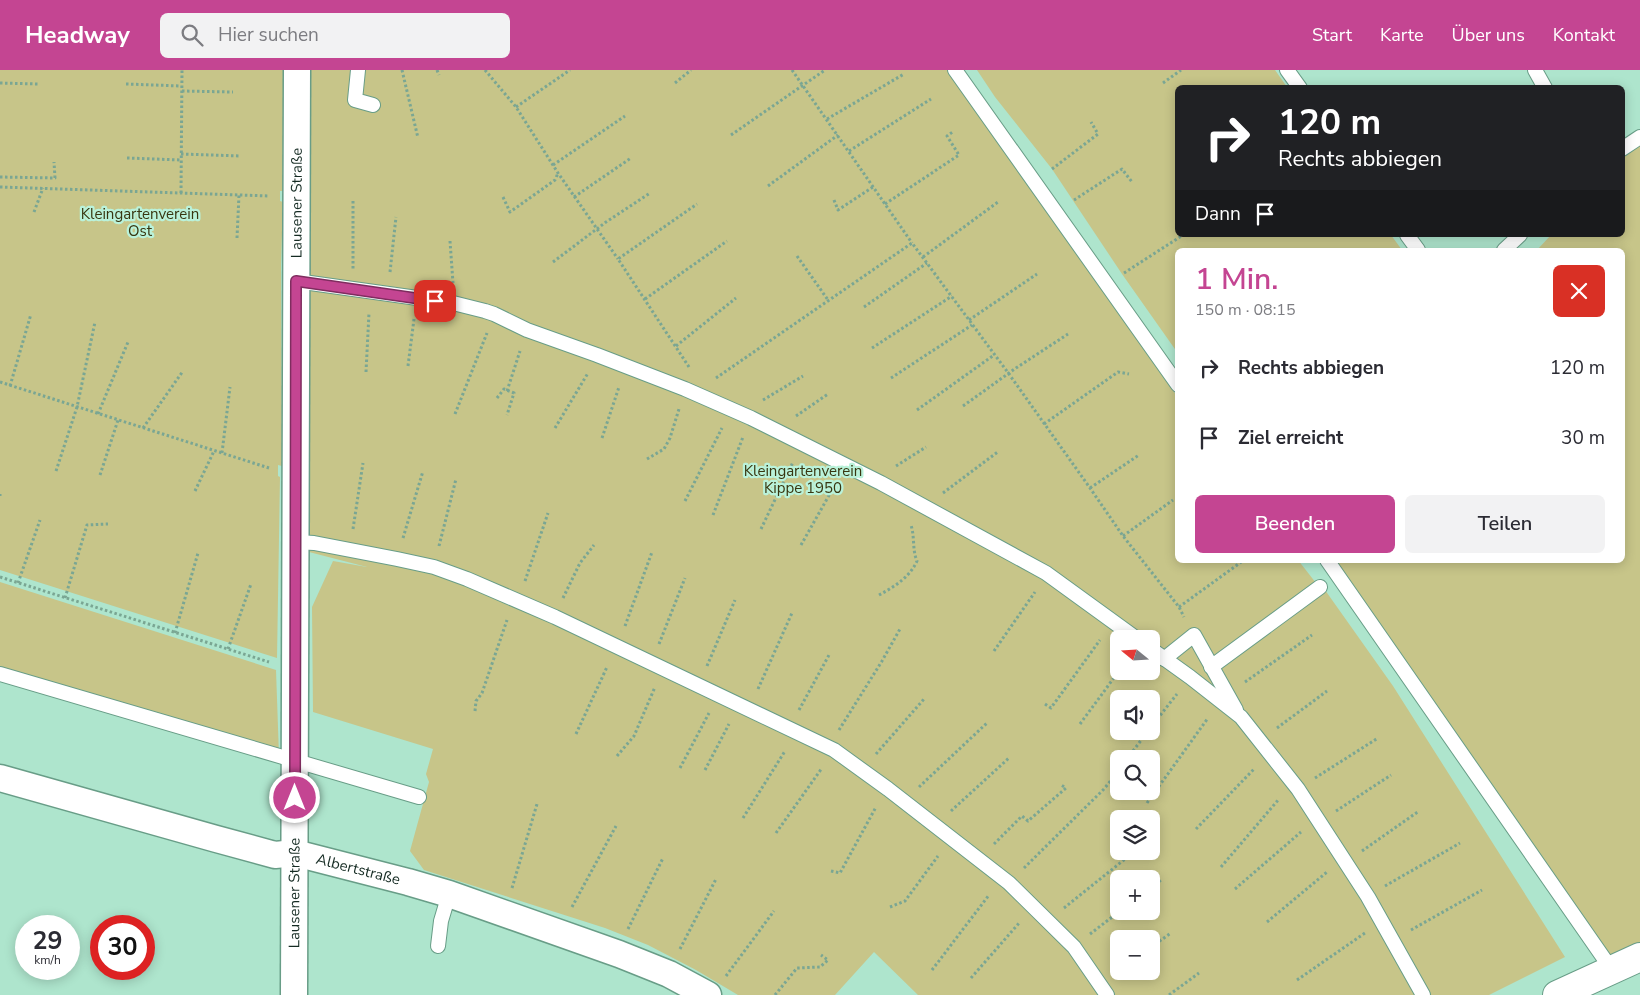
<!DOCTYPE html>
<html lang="de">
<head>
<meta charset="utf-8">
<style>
  body { margin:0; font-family:"Nunito Sans",sans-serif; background:#f2f2f3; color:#2b2b33; height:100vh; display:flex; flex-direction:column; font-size:19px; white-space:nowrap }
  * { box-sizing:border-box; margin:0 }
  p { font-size:16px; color:#7c7c81 }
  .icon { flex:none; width:28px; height:28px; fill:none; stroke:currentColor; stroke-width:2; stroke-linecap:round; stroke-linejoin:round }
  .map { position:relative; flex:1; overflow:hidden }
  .side { position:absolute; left:1175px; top:178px; width:450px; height:315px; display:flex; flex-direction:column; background:#fff; border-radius:8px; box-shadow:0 2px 12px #0003 }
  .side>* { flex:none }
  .banner { position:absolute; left:1175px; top:15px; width:450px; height:152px; border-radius:8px; box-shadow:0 2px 12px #0003; background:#202124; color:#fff; overflow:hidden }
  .needle { width:32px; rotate:288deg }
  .controls { position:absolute; left:1110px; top:560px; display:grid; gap:10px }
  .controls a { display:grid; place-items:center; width:50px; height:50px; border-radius:8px; background:#fff; box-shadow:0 2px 12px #0003; font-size:25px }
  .speed { position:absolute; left:15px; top:845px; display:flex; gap:10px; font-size:25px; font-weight:700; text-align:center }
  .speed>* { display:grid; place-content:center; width:65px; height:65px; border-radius:50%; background:#fff; box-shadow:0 2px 12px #0003; line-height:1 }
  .speed small { font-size:12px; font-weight:400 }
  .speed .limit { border:8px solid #d22; background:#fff; color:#111 }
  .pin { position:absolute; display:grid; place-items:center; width:42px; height:42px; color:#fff; margin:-21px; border-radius:10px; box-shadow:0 2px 8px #0006 }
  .me { position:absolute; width:55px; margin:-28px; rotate:0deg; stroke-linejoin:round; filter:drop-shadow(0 0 4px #0008) }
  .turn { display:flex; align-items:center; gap:18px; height:105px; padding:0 20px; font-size:22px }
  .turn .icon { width:65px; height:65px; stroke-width:2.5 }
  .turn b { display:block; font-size:35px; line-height:42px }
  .then { display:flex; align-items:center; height:48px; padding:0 20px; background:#0003; gap:10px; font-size:19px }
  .round { display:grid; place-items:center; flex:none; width:52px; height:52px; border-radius:8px; background:#f2f2f3 }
  .overview { display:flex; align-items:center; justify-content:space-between; height:85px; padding:0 20px }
  h1 { font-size:30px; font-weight:600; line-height:38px; color:#c44592 }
  .primary-button { display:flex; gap:10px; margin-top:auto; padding:10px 20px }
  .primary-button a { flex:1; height:58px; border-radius:8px; background:#c44592; color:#fff; font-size:20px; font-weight:600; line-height:58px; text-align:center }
  .primary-button a+a { background:#f2f2f3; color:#2b2b33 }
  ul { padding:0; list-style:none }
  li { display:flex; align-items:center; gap:15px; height:70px; padding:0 20px }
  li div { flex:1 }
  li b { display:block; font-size:19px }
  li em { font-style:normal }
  header { display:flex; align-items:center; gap:30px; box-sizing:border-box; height:70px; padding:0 25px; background:#c44592; color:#fff }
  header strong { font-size:24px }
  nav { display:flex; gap:28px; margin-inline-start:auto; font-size:18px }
  .search { width:350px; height:45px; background:#f2f2f3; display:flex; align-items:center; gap:12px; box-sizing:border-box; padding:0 18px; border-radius:8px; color:#7c7c81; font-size:19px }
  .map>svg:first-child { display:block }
</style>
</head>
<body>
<header>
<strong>Headway</strong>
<div class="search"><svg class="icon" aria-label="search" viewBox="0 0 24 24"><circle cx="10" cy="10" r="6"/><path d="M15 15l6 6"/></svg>Hier suchen</div>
<nav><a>Start</a><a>Karte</a><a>Über uns</a><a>Kontakt</a></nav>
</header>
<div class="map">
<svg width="1640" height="925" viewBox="0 0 1640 925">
  <rect width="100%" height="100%" fill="#aee5cd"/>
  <g fill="#c7c589" fill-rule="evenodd">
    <polygon points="0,0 283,0 283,121 280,121 280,131 283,132 281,194 282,396 278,395 278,406 280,407 277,588 0,500"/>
    <path d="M308,0H948L1177,326L1178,490H1298L1323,522L1325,520L1393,616L1565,887L1489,925H918L874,882L835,925H738L696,900L648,875L605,858L424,800L410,781L429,712L426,704L433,679L313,642L312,537L333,491L367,497L309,482ZM1119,569H1151V601H1119ZM1119,629H1151V661H1119ZM1119,689H1151V721H1119ZM1119,749H1151V781H1119ZM1119,809H1151V841H1119ZM1119,869H1151V901H1119Z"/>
    <polygon points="977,0 1275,0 1287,17 1178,18 1178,165 1391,165 1402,180 1178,180 1177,282 1122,204 1052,99 995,27"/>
    <polygon points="1640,67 1640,887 1612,900 1327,490 1622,490 1622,180 1537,180 1551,165 1622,165 1623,79"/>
    <polygon points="0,512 276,600 279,686 0,604"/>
  </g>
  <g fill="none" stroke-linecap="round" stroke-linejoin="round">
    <defs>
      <g id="service">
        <polyline points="358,0 355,30 373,35"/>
        <polyline points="955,0 1178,315"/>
        <polyline points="1287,0 1300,18"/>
        <polyline points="1535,0 1545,18"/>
        <polyline points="1622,79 1640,67"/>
        <polyline points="1407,165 1418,180"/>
        <polyline points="1504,180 1520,165"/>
        <polyline points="296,211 453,233 485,241 494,244 527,260 597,285 685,319 751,348 881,413 1046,503 1137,569"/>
        <polyline points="296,472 314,473 397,489 434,497 467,509 555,547 834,680 888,719 1009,813 1074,877 1107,925"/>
        <polyline points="1327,490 1612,900"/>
        <polyline points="1151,579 1190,607 1241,647 1298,719 1368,827 1423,925"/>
        <polyline points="1164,589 1194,565 1236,640"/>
        <polyline points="1211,597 1320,517"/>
        <polyline points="0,604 419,727"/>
        <polyline points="438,876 441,851 449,824"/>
      </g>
      <g id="minor">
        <path id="s1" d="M0,708C91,734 183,760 275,785L295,783L408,812L449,824L619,884L669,904L708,925"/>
        <path id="s2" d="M294,925L297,0"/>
      </g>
      <polyline id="primary" points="1557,925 1640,887"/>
    </defs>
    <use href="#service" stroke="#689d87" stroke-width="16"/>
    <use href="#minor" stroke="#689d87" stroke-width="29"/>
    <use href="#primary" stroke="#689d87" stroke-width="30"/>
    <g stroke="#7aa693" stroke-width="3" stroke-dasharray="2.5 2.5" stroke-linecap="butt">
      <polyline points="402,0 418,68"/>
      <polyline points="437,0 439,5"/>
      <polyline points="485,0 516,37 558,103 618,189"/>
      <polyline points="792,0 912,173"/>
      <polyline points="0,13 38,14"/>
      <polyline points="675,13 691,0"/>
      <polyline points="1163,13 1181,0"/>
      <polyline points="126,14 181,16"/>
      <polyline points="182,21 233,22"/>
      <polyline points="516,37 570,0"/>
      <polyline points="827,49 904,4"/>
      <polyline points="731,65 825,0"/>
      <polyline points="849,81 931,29"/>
      <polyline points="181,84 240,86"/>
      <polyline points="127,88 181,90"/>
      <polyline points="553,95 625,46"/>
      <polyline points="1052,99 1098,64 1091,52"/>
      <polyline points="0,107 55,108 54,92"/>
      <polyline points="768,116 838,65"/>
      <polyline points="0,117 269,126"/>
      <polyline points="181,123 182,0"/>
      <polyline points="503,127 510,142 555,110 558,103"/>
      <polyline points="574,127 631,88"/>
      <polyline points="834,130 838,140 873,117"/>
      <polyline points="1074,130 1122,99 1132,112"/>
      <polyline points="353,131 353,199"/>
      <polyline points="885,134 959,85 947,66 954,61"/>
      <polyline points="34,142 43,118"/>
      <polyline points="237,168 239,125"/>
      <polyline points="450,171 453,213"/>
      <polyline points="797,186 828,230"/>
      <polyline points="923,187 998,132"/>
      <polyline points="553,192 606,152 650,123"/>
      <polyline points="390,202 396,147"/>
      <polyline points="1124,203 1183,165"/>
      <polyline points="645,229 727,171"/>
      <polyline points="864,237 927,193"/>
      <polyline points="969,250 1037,204"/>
      <polyline points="676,276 736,228"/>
      <polyline points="872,278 952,226"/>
      <polyline points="408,296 414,249"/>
      <polyline points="689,297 618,189 697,134"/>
      <polyline points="366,302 369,243"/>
      <polyline points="716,308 912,173 1009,304 1090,418 1123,466 1179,537 1184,547"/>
      <polyline points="891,308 972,255"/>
      <polyline points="0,312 269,398"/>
      <polyline points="10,316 31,244"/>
      <polyline points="507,321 520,281"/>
      <polyline points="497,328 504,319 514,323 507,345"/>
      <polyline points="763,330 803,306"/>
      <polyline points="963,336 1016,298 1068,264"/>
      <polyline points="917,340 994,285"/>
      <polyline points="98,344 128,272"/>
      <polyline points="455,344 487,263"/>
      <polyline points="796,346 828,324"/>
      <polyline points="1044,354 1118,302 1129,304"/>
      <polyline points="143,358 183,301"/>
      <polyline points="555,358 588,303"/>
      <polyline points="602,368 619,317"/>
      <polyline points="222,383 230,317"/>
      <polyline points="647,389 664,379 670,368 679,339"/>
      <polyline points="896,396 926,377"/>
      <polyline points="56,401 77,337 95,252"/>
      <polyline points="100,405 118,350"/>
      <polyline points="1090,418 1139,385"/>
      <polyline points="195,421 214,381"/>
      <polyline points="943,423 999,381"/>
      <polyline points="0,426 0,424"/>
      <polyline points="685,431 722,358"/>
      <polyline points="713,445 743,367"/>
      <polyline points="353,459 363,393"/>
      <polyline points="761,459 793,392"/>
      <polyline points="1123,466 1173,430"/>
      <polyline points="403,468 423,401"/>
      <polyline points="801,475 836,413"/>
      <polyline points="439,476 456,409"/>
      <polyline points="0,507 269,592"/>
      <polyline points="525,511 548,443"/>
      <polyline points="18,513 40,450"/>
      <path d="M879,525C894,517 910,507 917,491C912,479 915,468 911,455"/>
      <polyline points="65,528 87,455 108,454"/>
      <polyline points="563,528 580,493 594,475"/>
      <polyline points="1179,537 1244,490"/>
      <polyline points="625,556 652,482"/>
      <polyline points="175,563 198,483"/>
      <polyline points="659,574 685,508"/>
      <polyline points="228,579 251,514"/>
      <polyline points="994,581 1035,522"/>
      <polyline points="707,596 735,530"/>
      <polyline points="1245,612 1312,565"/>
      <polyline points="758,619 792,543"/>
      <polyline points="1045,634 1051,638 1100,570"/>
      <polyline points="799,640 829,585"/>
      <polyline points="475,641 476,631 482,623 507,550"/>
      <polyline points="1080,654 1119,601"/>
      <polyline points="1151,657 1177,624"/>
      <polyline points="1277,658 1327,621"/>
      <polyline points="839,660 882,591 900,559"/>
      <polyline points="576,664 607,597"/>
      <polyline points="876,684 924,629"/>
      <polyline points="617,686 634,666 655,617"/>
      <polyline points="1127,689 1148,661"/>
      <polyline points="680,698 709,643"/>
      <polyline points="705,700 729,654"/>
      <polyline points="1315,708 1378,668"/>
      <polyline points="919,717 988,652"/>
      <polyline points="1147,733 1208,648"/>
      <polyline points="951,741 1010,687"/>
      <polyline points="1336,741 1391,705"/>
      <polyline points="743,748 785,681"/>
      <polyline points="1196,759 1255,698"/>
      <polyline points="776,763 822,698"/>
      <polyline points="994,774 1022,746 1028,751 1066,718 1061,715"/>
      <polyline points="1362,781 1419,741"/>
      <polyline points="1221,797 1279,729"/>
      <polyline points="1024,798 1104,719 1119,700"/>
      <polyline points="831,801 840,803 876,737"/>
      <polyline points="1385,816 1460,773"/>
      <polyline points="512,818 537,734"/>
      <polyline points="1151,818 1161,810"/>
      <polyline points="1235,819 1301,762"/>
      <polyline points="572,837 616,756"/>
      <polyline points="890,837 905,831 938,786"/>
      <polyline points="1064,838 1130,785"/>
      <polyline points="1267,852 1327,802"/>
      <polyline points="628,859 663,788"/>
      <polyline points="1411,860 1482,820"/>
      <polyline points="1090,864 1120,841"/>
      <polyline points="1151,877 1171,863"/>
      <polyline points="680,879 716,809"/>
      <polyline points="932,900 989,825"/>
      <polyline points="726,906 774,841"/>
      <polyline points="971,908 1020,852"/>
      <polyline points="1297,910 1365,863"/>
      <polyline points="775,925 797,898 820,897 828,890 821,885"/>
      <polyline points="1169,925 1199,903"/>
    </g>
    <use href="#service" stroke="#fff" stroke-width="14"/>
    <use href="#minor" stroke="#fff" stroke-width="26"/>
    <use href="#primary" stroke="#fff" stroke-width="28"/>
  </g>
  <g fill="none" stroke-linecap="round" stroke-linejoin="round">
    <defs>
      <polyline id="route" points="295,728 296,211 435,231"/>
    </defs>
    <use href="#route" stroke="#7f2d5f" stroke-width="12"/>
    <use href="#route" stroke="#c44592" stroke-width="9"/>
  </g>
  <g text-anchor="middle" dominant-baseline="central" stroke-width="4.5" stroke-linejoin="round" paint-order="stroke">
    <g font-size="15" fill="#152b23" stroke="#baf2da">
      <text stroke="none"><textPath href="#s2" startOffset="792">Lausener Straße</textPath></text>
      <text stroke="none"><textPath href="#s1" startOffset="371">Albertstraße</textPath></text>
      <text stroke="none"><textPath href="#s2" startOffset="102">Lausener Straße</textPath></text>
    </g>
    <g font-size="15" fill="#383610" stroke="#baf2da">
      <text x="140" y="144">Kleingartenverein<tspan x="140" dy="17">Ost</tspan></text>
      <text x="803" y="401">Kleingartenverein<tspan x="803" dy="17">Kippe 1950</tspan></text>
    </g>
  </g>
</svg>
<div class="controls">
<a><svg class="needle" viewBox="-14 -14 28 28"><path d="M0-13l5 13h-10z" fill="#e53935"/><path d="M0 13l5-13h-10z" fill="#7c7c81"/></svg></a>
<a><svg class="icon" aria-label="sound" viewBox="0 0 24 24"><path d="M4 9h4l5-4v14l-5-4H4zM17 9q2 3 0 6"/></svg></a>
<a><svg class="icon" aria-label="search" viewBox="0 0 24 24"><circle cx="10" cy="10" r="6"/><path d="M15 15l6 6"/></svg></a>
<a><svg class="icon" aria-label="layers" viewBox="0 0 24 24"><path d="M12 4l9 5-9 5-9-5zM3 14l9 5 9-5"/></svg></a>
<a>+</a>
<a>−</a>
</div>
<div class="speed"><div>29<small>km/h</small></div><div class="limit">30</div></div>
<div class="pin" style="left:435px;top:231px;background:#d93025"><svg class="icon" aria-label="arrive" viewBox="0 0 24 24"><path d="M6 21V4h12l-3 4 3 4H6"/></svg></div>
<svg class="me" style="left:295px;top:728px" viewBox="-20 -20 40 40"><circle r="17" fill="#c44592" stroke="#fff" stroke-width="3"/><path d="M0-11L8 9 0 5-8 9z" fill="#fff"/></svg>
<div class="banner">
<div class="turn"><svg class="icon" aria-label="right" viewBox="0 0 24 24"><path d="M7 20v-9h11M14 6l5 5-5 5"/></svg><div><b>120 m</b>Rechts abbiegen</div></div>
<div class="then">Dann<svg class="icon" aria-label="arrive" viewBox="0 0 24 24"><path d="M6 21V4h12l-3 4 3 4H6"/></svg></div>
</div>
<section class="side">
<div class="overview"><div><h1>1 Min.</h1><p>150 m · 08:15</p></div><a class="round" style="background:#d93025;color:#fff"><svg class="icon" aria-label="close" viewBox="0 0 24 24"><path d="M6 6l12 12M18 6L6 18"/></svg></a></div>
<ul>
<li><svg class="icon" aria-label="right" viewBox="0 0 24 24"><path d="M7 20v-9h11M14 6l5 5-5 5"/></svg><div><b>Rechts abbiegen</b></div><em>120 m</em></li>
<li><svg class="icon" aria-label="arrive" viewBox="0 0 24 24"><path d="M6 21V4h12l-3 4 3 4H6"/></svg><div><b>Ziel erreicht</b></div><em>30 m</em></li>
</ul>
<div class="primary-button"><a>Beenden</a><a>Teilen</a></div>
</section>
</div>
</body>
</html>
